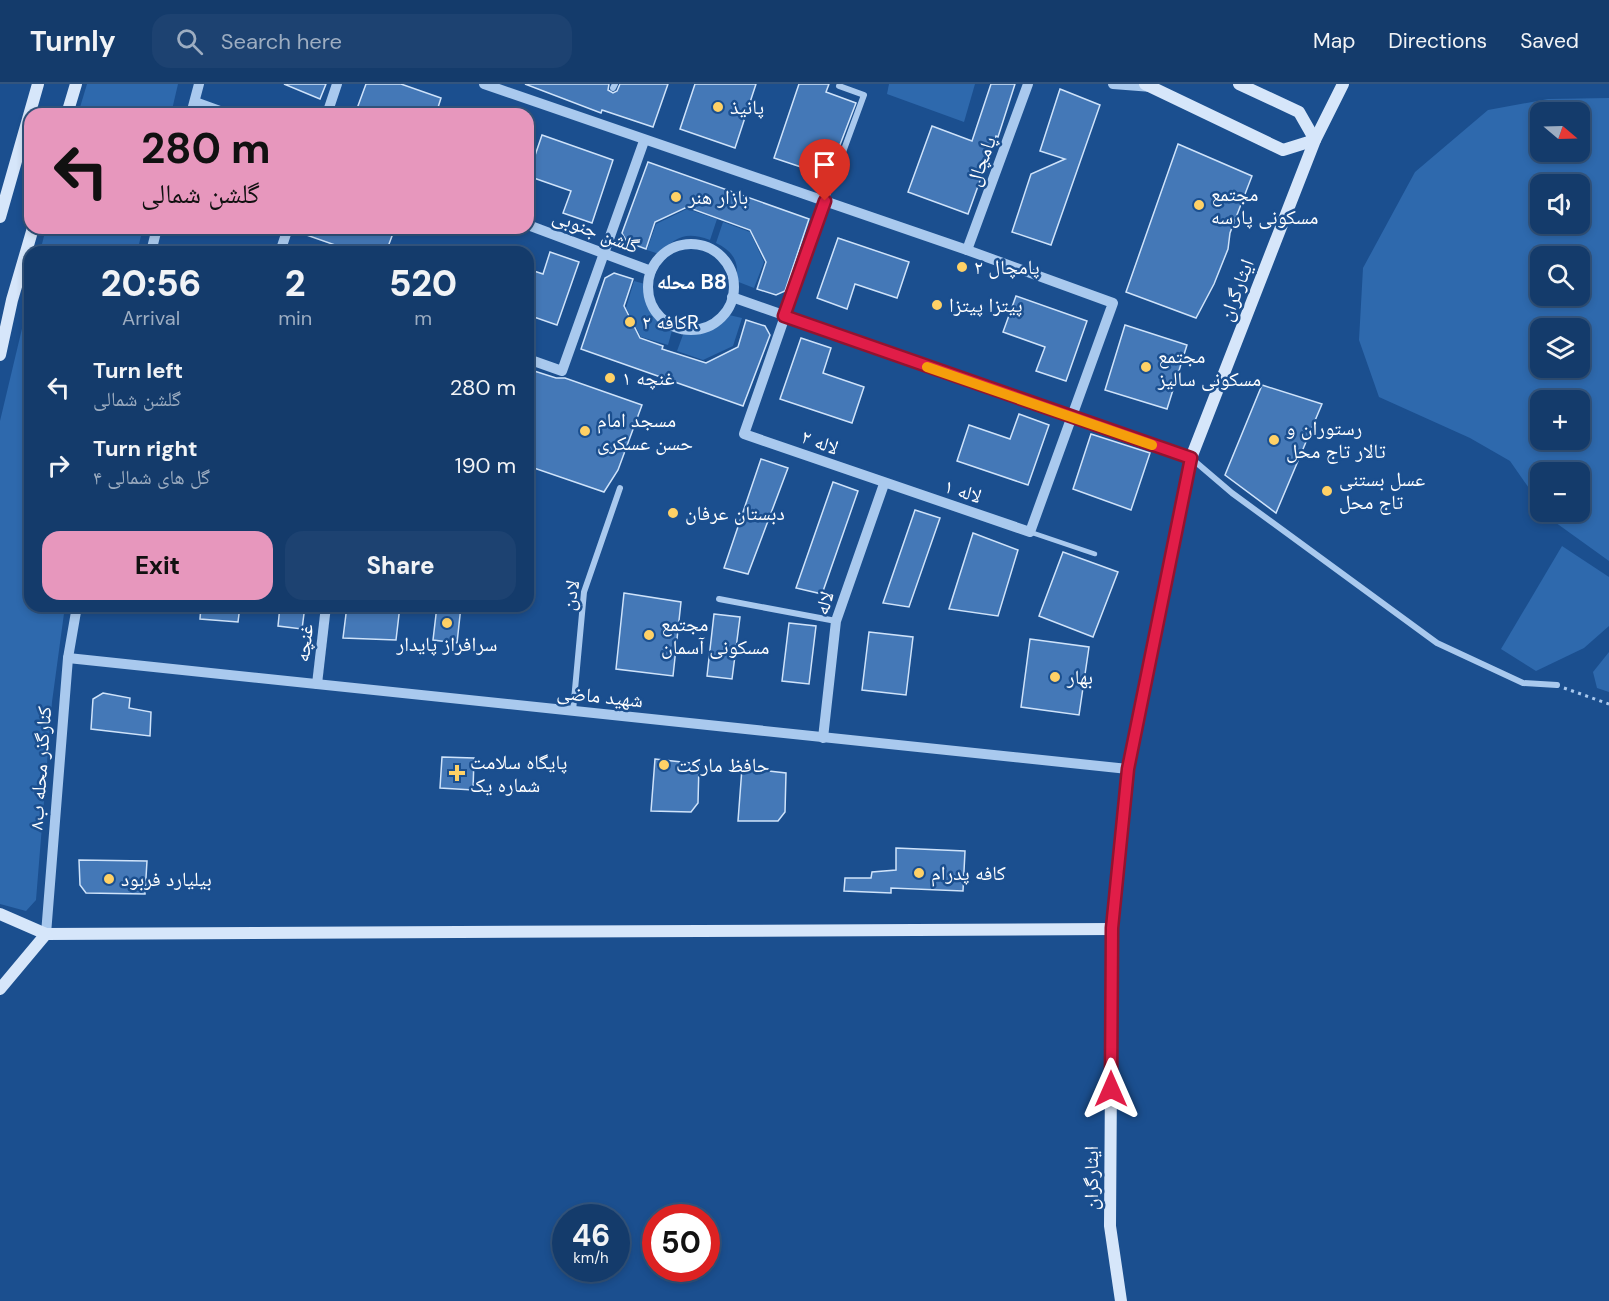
<!DOCTYPE html>
<html lang="en">
<head>
<meta charset="utf-8">
<style>
  body { margin:0; font-family:"DM Sans","Noto Naskh Arabic",sans-serif; background:#1d4271; color:#f1f3f6; height:100vh; display:flex; flex-direction:column; font-size:22px; white-space:nowrap }
  * { box-sizing:border-box; margin:0 }
  p { font-size:20px; color:#9dadc1 }
  .icon { flex:none; width:33px; height:33px; fill:none; stroke:currentColor; stroke-width:2; stroke-linecap:round; stroke-linejoin:round }
  .map { position:relative; flex:1; overflow:hidden }
  .details { position:absolute; left:24px; top:162px; width:510px; height:366px; display:flex; flex-direction:column; background:#143b6b; border-radius:18px; box-shadow:0 3px 9px #0003,0 0 0 2px #33557e }
  .details>* { flex:none }
  .top-card { position:absolute; left:24px; top:24px; width:510px; height:126px; border-radius:18px; box-shadow:0 3px 9px #0003,0 0 0 2px #33557e; background:#e797bd; color:#111; overflow:hidden }
  .needle { width:39px; rotate:109deg }
  .buttons { position:absolute; left:1530px; top:18px; display:grid; gap:12px }
  .buttons a { display:grid; place-items:center; width:60px; height:60px; border-radius:12px; background:#143b6b; box-shadow:0 3px 9px #0003,0 0 0 2px #33557e; font-size:30px }
  .speed { position:absolute; left:552px; top:1120px; display:flex; gap:12px; font-size:30px; font-weight:700; text-align:center }
  .speed>* { display:grid; place-content:center; width:78px; height:78px; border-radius:50%; background:#143b6b; box-shadow:0 3px 9px #0003,0 0 0 2px #33557e; line-height:1 }
  .speed small { font-size:15px; font-weight:400 }
  .speed .limit { border:9px solid #d22; background:#fff; color:#111 }
  .pin { position:absolute; display:grid; place-items:center; width:51px; height:51px; color:#fff; margin:-62px -26px; border-radius:50% 50% 50% 0; rotate:-45deg; box-shadow:0 0 6px #0007 }
  .pin .icon { rotate:45deg }
  .me { position:absolute; width:66px; margin:-33px; rotate:0deg; stroke-linejoin:round; filter:drop-shadow(0 0 4px #0008) }
  .turn { display:flex; align-items:center; gap:21px; height:126px; padding:0 18px; font-size:27px }
  .turn .icon { width:78px; height:78px; stroke-width:2.5 }
  .turn b { display:block; font-size:42px; line-height:51px }
  .eta { display:flex; justify-content:space-evenly; align-items:center; height:102px; text-align:center }
  .eta b { font-size:36px; font-weight:800; line-height:42px }
  .cta { display:flex; gap:12px; margin-top:auto; padding:12px 18px }
  .cta a { flex:1; height:69px; border-radius:18px; background:#e797bd; color:#111; font-size:24px; font-weight:800; line-height:69px; text-align:center }
  .cta a+a { background:#1d4271; color:#f1f3f6 }
  ul { padding:0; list-style:none }
  li { display:flex; align-items:center; gap:18px; height:78px; padding:0 18px }
  li div { flex:1 }
  li b { display:block; font-size:22px }
  li em { font-style:normal }
  header { display:flex; align-items:center; gap:36px; box-sizing:border-box; height:84px; padding:0 30px; background:#143b6b; border-bottom:2px solid #33557e }
  header strong { font-size:28px }
  nav { display:flex; gap:33px; margin-inline-start:auto; font-size:21px }
  .search { width:420px; height:54px; background:#1d4271; display:flex; align-items:center; gap:15px; box-sizing:border-box; padding:0 21px; border-radius:18px; color:#9dadc1; font-size:22px }
  .map>svg:first-child { display:block }
</style>
</head>
<body>
<header>
<strong>Turnly</strong>
<div class="search"><svg class="icon" aria-label="search" viewBox="0 0 24 24"><circle cx="10" cy="10" r="6"/><path d="M15 15l6 6"/></svg>Search here</div>
<nav><a>Map</a><a>Directions</a><a>Saved</a></nav>
</header>
<div class="map">
<svg width="1609" height="1217" viewBox="0 0 1609 1217">
  <rect width="100%" height="100%" fill="#1b4f8f"/>
  <g fill="#2e69ad" fill-rule="evenodd">
    <polygon points="87,0 178,0 171,30 78,30"/>
    <polygon points="889,0 975,0 964,38 887,10"/>
    <path d="M1609,14V477L1552,436L1545,428H1580V388H1540V420L1510,377L1470,354L1379,313L1359,256L1363,184L1415,88L1488,26L1548,15ZM1580,28V68H1540V28ZM1540,100H1580V140H1540ZM1540,172H1580V212H1540ZM1580,244V284H1540V244ZM1540,316H1580V356H1540Z"/>
    <path d="M687,125L717,135L710,156C685,147 676,153 659,170L647,166L656,140Z"/>
    <path d="M723,138L750,148L764,178L754,204L736,197C740,178 733,167 716,159Z"/>
    <polygon points="46,144 143,144 137,168 40,168"/>
    <path d="M634,197L645,200C646,220 656,234 673,243L668,261L641,253L626,224Z"/>
    <polygon points="30,211 30,522 65,522 52,618 36,816 26,827 0,820 0,337"/>
    <path d="M729,231L742,234L733,262L703,276L677,267L684,248C703,252 716,244 729,231Z"/>
    <polygon points="1562,462 1609,493 1609,542 1584,564 1536,587 1501,565"/>
    <polygon points="1609,568 1609,608 1597,604 1593,588"/>
  </g>
  <g fill="#4478b7" stroke="#cfe3fa" stroke-width="1.5">
    <polygon points="284,0 326,0 320,15"/>
    <polygon points="366,0 401,0 441,14 436,30 355,30"/>
    <polygon points="525,0 609,0 608,6 613,9 617,7 620,0 668,0 653,43 602,26 601,29"/>
    <polygon points="695,0 756,0 735,64 680,45"/>
    <polygon points="799,0 829,0 826,8 856,19 828,92 774,74"/>
    <polygon points="991,0 1015,0 998,53 996,52 968,130 908,108 932,42 972,57"/>
    <polygon points="1060,5 1100,21 1051,161 1012,148 1031,90 1065,75 1040,67"/>
    <polygon points="542,51 613,76 592,139 563,129 571,107 528,92"/>
    <polygon points="1178,60 1252,92 1230,149 1228,165 1214,200 1196,234 1126,208"/>
    <polygon points="648,78 809,135 785,207 776,211 757,205 766,178 750,146 687,123 655,138 646,165 627,158 622,149"/>
    <polygon points="295,144 395,144 386,168 355,168 295,147"/>
    <polygon points="838,154 909,178 897,214 855,200 847,225 817,214"/>
    <polygon points="550,168 579,178 557,241 528,231 528,185 543,190"/>
    <polygon points="614,189 633,195 624,222 640,254 663,262 662,265 706,279 738,263 746,236 765,242 770,251 743,322 581,265 605,194"/>
    <polygon points="1016,212 1087,237 1066,297 1036,287 1045,263 1003,248"/>
    <polygon points="1125,241 1187,261 1167,325 1105,306"/>
    <polygon points="801,254 831,264 823,289 864,303 852,339 780,315"/>
    <polygon points="528,285 556,294 565,294 642,321 618,386 604,408 528,382"/>
    <polygon points="1262,301 1322,320 1276,429 1225,391"/>
    <polygon points="1019,330 1049,341 1028,401 957,377 969,341 1010,355"/>
    <polygon points="1091,350 1150,369 1131,426 1073,405"/>
    <polygon points="761,375 788,384 748,490 724,484"/>
    <polygon points="833,398 858,407 822,510 796,504"/>
    <polygon points="915,426 940,434 909,523 883,519"/>
    <polygon points="973,449 1018,466 998,532 949,525"/>
    <polygon points="1063,468 1118,488 1093,553 1039,532"/>
    <polygon points="624,509 681,518 673,592 616,585"/>
    <polygon points="201,522 240,522 238,538 200,535"/>
    <polygon points="280,522 305,522 302,545 278,542"/>
    <polygon points="347,522 400,522 396,556 343,554"/>
    <polygon points="437,522 461,522 457,559 433,556"/>
    <polygon points="714,530 740,533 732,595 707,592"/>
    <polygon points="789,539 816,542 809,600 782,597"/>
    <polygon points="869,548 913,553 906,611 862,606"/>
    <polygon points="1030,555 1089,563 1079,631 1021,623"/>
    <polygon points="103,609 130,614 129,624 151,628 150,652 91,645 93,615"/>
    <polygon points="442,673 474,674 473,706 440,704"/>
    <polygon points="655,675 699,680 698,719 691,728 651,727"/>
    <polygon points="742,684 786,689 785,728 778,737 738,737"/>
    <polygon points="896,764 965,767 963,807 891,804 891,809 844,807 845,794 871,794 872,788 896,786"/>
    <polygon points="79,776 147,777 145,810 86,809 80,801"/>
  </g>
  <g fill="none" stroke-linecap="round" stroke-linejoin="round">
    <polyline stroke="#a9c9ee" stroke-width="3" stroke-dasharray="3 4.5" stroke-linecap="butt" points="1564,604 1609,620"/>
    <polyline stroke="#a9c9ee" stroke-width="4.5" points="1030,448 1095,470"/>
    <g stroke="#a9c9ee" stroke-width="6">
      <polyline points="613,4 615,0"/>
      <polyline points="825,117 864,11 839,2"/>
      <polyline points="1191,374 1232,409 1437,559 1523,599 1557,601"/>
      <polyline points="719,515 836,537"/>
      <polyline points="573,627 584,508 620,404"/>
    </g>
    <g stroke="#a9c9ee" stroke-width="10">
      <polyline points="484,0 967,166 1113,219 1030,448 744,350 825,117"/>
      <polyline points="1113,0 1152,3"/>
      <polyline points="195,18 228,30"/>
      <polyline points="191,30 199,0"/>
      <polyline points="327,30 337,0"/>
      <polyline points="528,141 651,187"/>
      <circle cx="691" cy="203" r="43"/>
      <polyline points="967,166 1028,0"/>
      <polyline points="151,168 157,144"/>
      <polyline points="280,168 288,144"/>
      <polyline points="732,213 1191,374"/>
      <polyline points="528,275 562,287 644,57"/>
      <polyline points="68,574 1128,685"/>
      <polyline points="317,600 326,522"/>
      <polyline points="823,654 836,537 884,400"/>
      <polyline points="46,850 68,574 77,522"/>
    </g>
    <g stroke="#d6e6fa" stroke-width="12">
      <polyline points="1145,0 1283,66 1315,56 1299,28 1239,0"/>
      <polyline points="67,30 76,0"/>
      <polyline points="0,133 38,0"/>
      <polyline points="0,271 12,216 33,144"/>
      <polyline points="0,830 46,850 1112,845"/>
      <polyline points="0,905 46,850"/>
      <polyline points="1121,1217 1110,1142 1112,845 1128,685 1191,374 1315,56 1343,0"/>
    </g>
  </g>
  <g fill="none" stroke-linecap="round" stroke-linejoin="round">
    <defs>
      <polyline id="route" points="825,117 784,232 1191,374 1128,685 1112,844 1111,1005"/>
    </defs>
    <use href="#route" stroke="#92132f" stroke-width="15"/>
    <use href="#route" stroke="#e11d48" stroke-width="10"/>
    <polyline stroke="#f59e0b" stroke-width="10" points="927,283 1152,361"/>
  </g>
  <g fill="#ffd166" stroke="#1b4f8f" stroke-width="2">
    <circle cx="718" cy="23" r="6"/>
    <circle cx="676" cy="113" r="6"/>
    <circle cx="1199" cy="121" r="6"/>
    <circle cx="962" cy="183" r="6"/>
    <circle cx="937" cy="221" r="6"/>
    <circle cx="630" cy="238" r="6"/>
    <circle cx="1146" cy="283" r="6"/>
    <circle cx="610" cy="294" r="6"/>
    <circle cx="585" cy="347" r="6"/>
    <circle cx="1274" cy="356" r="6"/>
    <circle cx="1327" cy="407" r="6"/>
    <circle cx="673" cy="429" r="6"/>
    <circle cx="447" cy="539" r="6"/>
    <circle cx="649" cy="551" r="6"/>
    <circle cx="1055" cy="593" r="6"/>
    <circle cx="664" cy="681" r="6"/>
    <path d="M454 680h6v6h6v6h-6v6h-6v-6h-6v-6h6z"/>
    <circle cx="919" cy="789" r="6"/>
    <circle cx="109" cy="795" r="6"/>
  </g>
  <g text-anchor="middle" dominant-baseline="central" stroke-width="5" stroke-linejoin="round" paint-order="stroke">
    <g font-size="20" fill="#fff" stroke="#1b4f8f" text-anchor="start">
      <text x="730" y="23">پانیذ</text>
      <text x="1211" y="110">مجتمع<tspan x="1211" dy="23">مسکونی پارسه</tspan></text>
      <text x="688" y="113">بازار هنر</text>
      <text x="974" y="183">پامچال ۲</text>
      <text x="949" y="221">پیتزا پیتزا</text>
      <text x="642" y="238">کافه ۲R</text>
      <text x="1158" y="272">مجتمع<tspan x="1158" dy="23">مسکونی سالیز</tspan></text>
      <text x="622" y="294">غنچه ۱</text>
      <text x="597" y="336">مسجد امام<tspan x="597" dy="23">حسن عسکری</tspan></text>
      <text x="1286" y="344">رستوران و<tspan x="1286" dy="23">تالار تاج محل</tspan></text>
      <text x="1339" y="395">عسل بستنی<tspan x="1339" dy="23">تاج محل</tspan></text>
      <text x="685" y="429">دبستان عرفان</text>
      <text x="661" y="540">مجتمع<tspan x="661" dy="23">مسکونی آسمان</tspan></text>
      <text x="447" y="560" text-anchor="middle">سرافراز پایدار</text>
      <text x="1067" y="593">بهار</text>
      <text x="470" y="678">پایگاه سلامت<tspan x="470" dy="23">شماره یک</tspan></text>
      <text x="676" y="681">حافظ مارکت</text>
      <text x="931" y="789">کافه پدرام</text>
      <text x="121" y="795">بیلیارد فربود</text>
    </g>
    <g font-size="20" fill="#fff" stroke="#1b4f8f">
      <text transform="translate(981 77) rotate(-70)">پامچال</text>
      <text transform="translate(596 147) rotate(21)">گلشن جنوبی</text>
      <text transform="translate(1236 206) rotate(-69)">ایثارگران</text>
      <text transform="translate(820 358) rotate(20)">لاله ۲</text>
      <text transform="translate(963 407) rotate(18)">لاله ۱</text>
      <text transform="translate(570 511) rotate(-79)">لادن</text>
      <text transform="translate(824 519) rotate(-73)">لاله</text>
      <text transform="translate(304 559) rotate(-83)">غنچه</text>
      <text transform="translate(600 612) rotate(6)">شهید ماضی</text>
      <text transform="translate(40 684) rotate(-86)">کنارگذر محله ب۸</text>
      <text transform="translate(1091 1094) rotate(-90)">ایثارگران</text>
    </g>
    <g font-size="21" font-weight="bold" fill="#fff" stroke="#1b4f8f">
      <text x="692" y="198">محله B8</text>
    </g>
  </g>
</svg>
<div class="buttons">
<a><svg class="needle" viewBox="-14 -14 28 28"><path d="M0-13l5 13h-10z" fill="#e53935"/><path d="M0 13l5-13h-10z" fill="#9dadc1"/></svg></a>
<a><svg class="icon" aria-label="sound" viewBox="0 0 24 24"><path d="M4 9h4l5-4v14l-5-4H4zM17 9q2 3 0 6"/></svg></a>
<a><svg class="icon" aria-label="search" viewBox="0 0 24 24"><circle cx="10" cy="10" r="6"/><path d="M15 15l6 6"/></svg></a>
<a><svg class="icon" aria-label="layers" viewBox="0 0 24 24"><path d="M12 4l9 5-9 5-9-5zM3 14l9 5 9-5"/></svg></a>
<a>+</a>
<a>−</a>
</div>
<div class="speed"><div>46<small>km/h</small></div><div class="limit">50</div></div>
<div class="pin" style="left:825px;top:117px;background:#d93025"><svg class="icon" aria-label="arrive" viewBox="0 0 24 24"><path d="M6 21V4h12l-3 4 3 4H6"/></svg></div>
<svg class="me" style="left:1111px;top:1005px" viewBox="-20 -20 40 40"><path d="M0-17L14 15 0 8-14 15z" fill="#e11d48" stroke="#fff" stroke-width="4"/></svg>
<div class="top-card">
<div class="turn"><svg class="icon" aria-label="left" viewBox="0 0 24 24"><path d="M17 20v-9H6M10 6l-5 5 5 5"/></svg><div><b>280 m</b>گلشن شمالی</div></div>
</div>
<section class="details">
<div class="eta">
<div><b>20:56</b><p>Arrival</p></div>
<div><b>2</b><p>min</p></div>
<div><b>520</b><p>m</p></div>
</div>
<ul>
<li><svg class="icon" aria-label="left" viewBox="0 0 24 24"><path d="M17 20v-9H6M10 6l-5 5 5 5"/></svg><div><b>Turn left</b><p>گلشن شمالی</p></div><em>280 m</em></li>
<li><svg class="icon" aria-label="right" viewBox="0 0 24 24"><path d="M7 20v-9h11M14 6l5 5-5 5"/></svg><div><b>Turn right</b><p>گل های شمالی ۴</p></div><em>190 m</em></li>
</ul>
<div class="cta"><a>Exit</a><a>Share</a></div>
</section>
</div>
</body>
</html>
